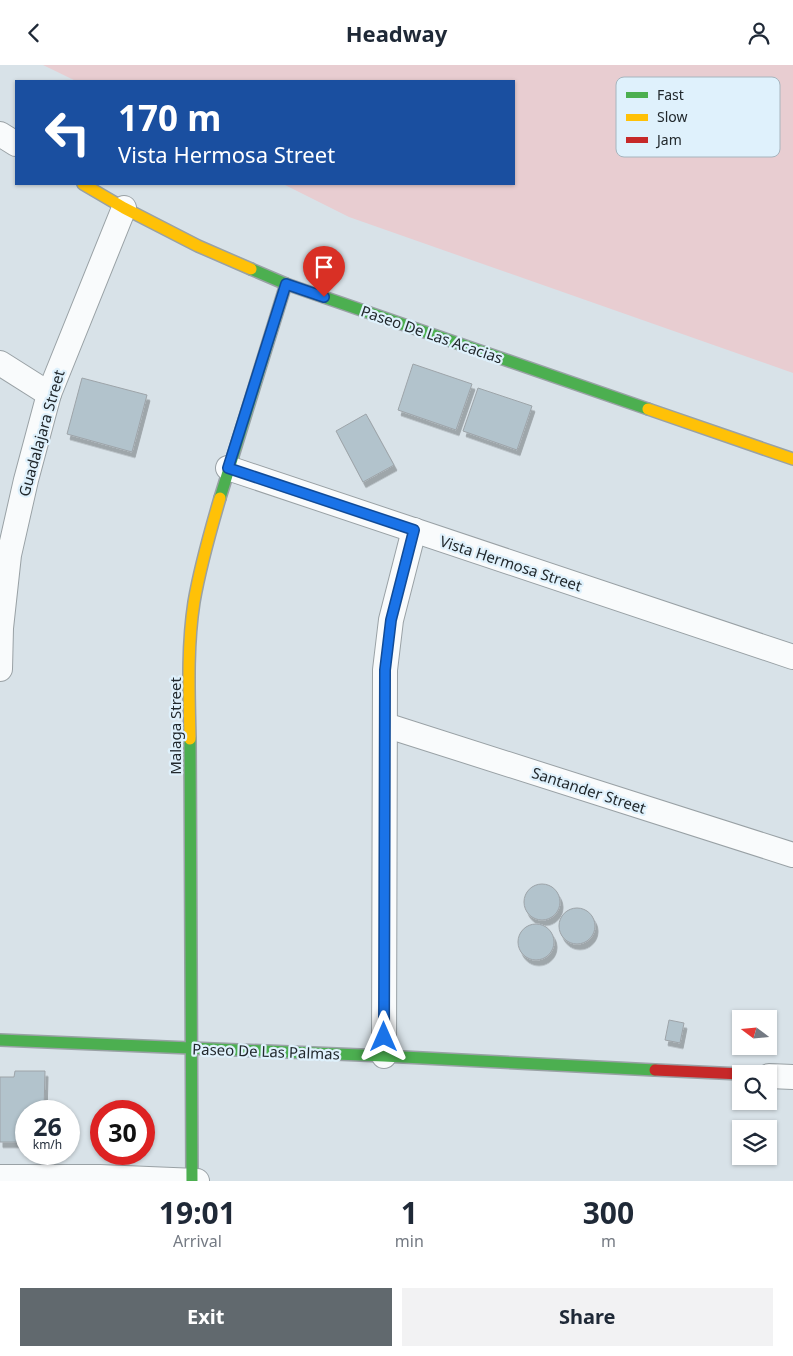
<!DOCTYPE html>
<html lang="en">
<head>
<meta charset="utf-8">
<style>
  body { margin:0; font-family:"Noto Sans",sans-serif; background:#f2f2f3; color:#1f2937; height:100vh; display:flex; flex-direction:column; font-size:19px; white-space:nowrap }
  * { box-sizing:border-box; margin:0 }
  p { font-size:16px; color:#747a83 }
  .icon { flex:none; width:28px; height:28px; fill:none; stroke:currentColor; stroke-width:2; stroke-linecap:round; stroke-linejoin:round }
  .map { position:relative; height:1116px; overflow:hidden }
  .drawer { display:flex; flex-direction:column; background:#fff; flex:1 }
  .drawer>* { flex:none }
  .top-card { position:absolute; left:15px; top:15px; width:500px; height:105px; border-radius:0px; box-shadow:0 1px 4px #0004; background:#1a4fa0; color:#fff; overflow:hidden }
  .needle { width:32px; rotate:286deg }
  .fabs { position:absolute; left:732px; top:945px; display:grid; gap:10px }
  .fabs a { display:grid; place-items:center; width:45px; height:45px; border-radius:0px; background:#fff; box-shadow:0 1px 4px #0004; font-size:25px }
  .speed { position:absolute; left:15px; top:1035px; display:flex; gap:10px; font-size:25px; font-weight:700; text-align:center }
  .speed>* { display:grid; place-content:center; width:65px; height:65px; border-radius:50%; background:#fff; box-shadow:0 1px 4px #0004; line-height:1 }
  .speed small { font-size:12px; font-weight:400 }
  .speed .limit { border:8px solid #d22; background:#fff; color:#111 }
  .pin { position:absolute; display:grid; place-items:center; width:42px; height:42px; color:#fff; margin:-51px -21px; border-radius:50% 50% 50% 0; rotate:-45deg; box-shadow:0 0 5px #0007 }
  .pin .icon { rotate:45deg }
  .me { position:absolute; width:55px; margin:-28px; rotate:0deg; stroke-linejoin:round; filter:drop-shadow(0 0 4px #0008) }
  .turn { display:flex; align-items:center; gap:18px; height:105px; padding:0 20px; font-size:22px }
  .turn .icon { width:65px; height:65px; stroke-width:2.5 }
  .turn b { display:block; font-size:35px; line-height:42px }
  .eta { display:flex; justify-content:space-evenly; align-items:center; height:85px; text-align:center }
  .eta b { font-size:30px; font-weight:700; line-height:35px }
  .button { display:flex; gap:10px; margin-top:auto; padding:10px 20px }
  .button a { flex:1; height:58px; border-radius:0px; background:#61696e; color:#fff; font-size:20px; font-weight:700; line-height:58px; text-align:center }
  .button a+a { background:#f2f2f3; color:#1f2937 }
  header { display:flex; justify-content:space-between; align-items:center; height:65px; padding:0 20px; background:#fff; font-size:22px; font-weight:700 }
  .map>svg:first-child { display:block }
</style>
</head>
<body>
<header><svg class="icon" aria-label="back" viewBox="0 0 24 24"><path d="M15 5l-7 7 7 7"/></svg>Headway<svg class="icon" aria-label="person" viewBox="0 0 24 24"><circle cx="12" cy="8" r="4"/><path d="M4 21q1-7 8-7t8 7"/></svg></header>
<div class="map">
<svg width="793" height="1116" viewBox="0 0 793 1116">
  <defs>
    <filter id="shadow"><feDropShadow dx="3" dy="5.5" stdDeviation="0" flood-color="#0004"/></filter>
  </defs>
  <rect width="100%" height="100%" fill="#d8e2e8"/>
  <polygon fill="#e8cdd1" points="43,0 793,0 793,308 349,152 283,119 514,119 514,16 76,16"/>
  <g fill="#b2c3cc" stroke="#9da4a9" filter="url(#shadow)">
    <polygon points="413,299 472,319 456,365 398,345"/>
    <polygon points="82,313 147,330 132,387 67,369"/>
    <polygon points="478,323 532,341 517,385 463,366"/>
    <polygon points="366,349 394,400 363,417 336,366"/>
    <circle cx="542" cy="837" r="18"/>
    <circle cx="577" cy="861" r="18"/>
    <circle cx="536" cy="877" r="18"/>
    <polygon points="669,955 684,958 680,978 665,975"/>
    <polygon points="15,1006 45,1006 44,1046 26,1046 26,1077 0,1077 0,1012 14,1012"/>
  </g>
  <g fill="none" stroke-linecap="round" stroke-linejoin="round">
    <defs>
      <g id="street">
        <polyline points="0,69 16,79"/>
        <polyline points="0,298 49,329"/>
        <polyline points="228,403 793,592"/>
        <polyline points="0,604 1,563 9,490 26,415 49,329 124,143"/>
        <polyline points="385,660 793,790"/>
        <polyline points="384,991 385,605 391,555 414,465"/>
        <polyline points="769,1011 793,1012"/>
        <polyline points="0,1112 100,1112 197,1116"/>
      </g>
      <g id="fast">
        <polyline points="251,204 286,219 648,344"/>
        <polyline points="220,433 286,219"/>
        <polyline points="190,674 192,1116"/>
        <polyline points="0,975 384,991 655,1005"/>
      </g>
      <g id="slow">
        <polyline points="83,119 124,143 198,181 251,204"/>
        <polyline points="648,344 793,394"/>
        <path d="M190,674C189,629 187,582 194,537C200,502 210,467 220,433"/>
      </g>
      <polyline id="jam" points="655,1005 741,1009"/>
    </defs>
    <use href="#street" stroke="#99a1a5" stroke-width="26"/>
    <use href="#fast" stroke="#99a1a5" stroke-width="14"/>
    <use href="#slow" stroke="#99a1a5" stroke-width="14"/>
    <use href="#jam" stroke="#99a1a5" stroke-width="14"/>
    <use href="#street" stroke="#f9fbfc" stroke-width="24"/>
    <use href="#fast" stroke="#4caf50" stroke-width="11"/>
    <use href="#slow" stroke="#ffc107" stroke-width="11"/>
    <use href="#jam" stroke="#c62828" stroke-width="11"/>
  </g>
  <g fill="none" stroke-linecap="round" stroke-linejoin="round">
    <defs>
      <polyline id="route" points="324,232 286,219 228,403 414,465 391,555 385,605 384,972"/>
    </defs>
    <use href="#route" stroke="#114b97" stroke-width="12"/>
    <use href="#route" stroke="#1a73e8" stroke-width="9"/>
  </g>
  <g text-anchor="middle" dominant-baseline="central" stroke-width="4.5" stroke-linejoin="round" paint-order="stroke">
    <g font-size="15" fill="#21282c" stroke="#dff1fc">
      <text transform="translate(432 269) rotate(19)">Paseo De Las Acacias</text>
      <text transform="translate(41 368) rotate(-74)">Guadalajara Street</text>
      <text transform="translate(511 498) rotate(18)">Vista Hermosa Street</text>
      <text transform="translate(175 661) rotate(-90)">Malaga Street</text>
      <text transform="translate(589 725) rotate(18)">Santander Street</text>
      <text transform="translate(266 986) rotate(2)">Paseo De Las Palmas</text>
    </g>
  </g>
  <rect x="616" y="12" width="164" height="80" rx="8" fill="#dff1fc" stroke="#a6b5be" stroke-width="1"/>
  <rect x="626" y="27" width="22" height="6" fill="#4caf50"/>
  <rect x="626" y="49" width="22" height="7" fill="#ffc107"/>
  <rect x="626" y="72" width="22" height="6" fill="#c62828"/>
  <g font-size="14" fill="#21282c">
    <text x="657" y="35">Fast</text>
    <text x="657" y="57">Slow</text>
    <text x="657" y="80">Jam</text>
  </g>
</svg>
<div class="fabs">
<a><svg class="needle" viewBox="-14 -14 28 28"><path d="M0-13l5 13h-10z" fill="#e53935"/><path d="M0 13l5-13h-10z" fill="#747a83"/></svg></a>
<a><svg class="icon" aria-label="search" viewBox="0 0 24 24"><circle cx="10" cy="10" r="6"/><path d="M15 15l6 6"/></svg></a>
<a><svg class="icon" aria-label="layers" viewBox="0 0 24 24"><path d="M12 4l9 5-9 5-9-5zM3 14l9 5 9-5"/></svg></a>
</div>
<div class="speed"><div>26<small>km/h</small></div><div class="limit">30</div></div>
<div class="pin" style="left:324px;top:232px;background:#d93025"><svg class="icon" aria-label="arrive" viewBox="0 0 24 24"><path d="M6 21V4h12l-3 4 3 4H6"/></svg></div>
<svg class="me" style="left:384px;top:972px" viewBox="-20 -20 40 40"><path d="M0-17L14 15 0 8-14 15z" fill="#1a73e8" stroke="#fff" stroke-width="4"/></svg>
<div class="top-card">
<div class="turn"><svg class="icon" aria-label="left" viewBox="0 0 24 24"><path d="M17 20v-9H6M10 6l-5 5 5 5"/></svg><div><b>170 m</b>Vista Hermosa Street</div></div>
</div>
</div>
<section class="drawer">
<div class="eta">
<div><b>19:01</b><p>Arrival</p></div>
<div><b>1</b><p>min</p></div>
<div><b>300</b><p>m</p></div>
</div>
<div class="button"><a>Exit</a><a>Share</a></div>
</section>
</body>
</html>
